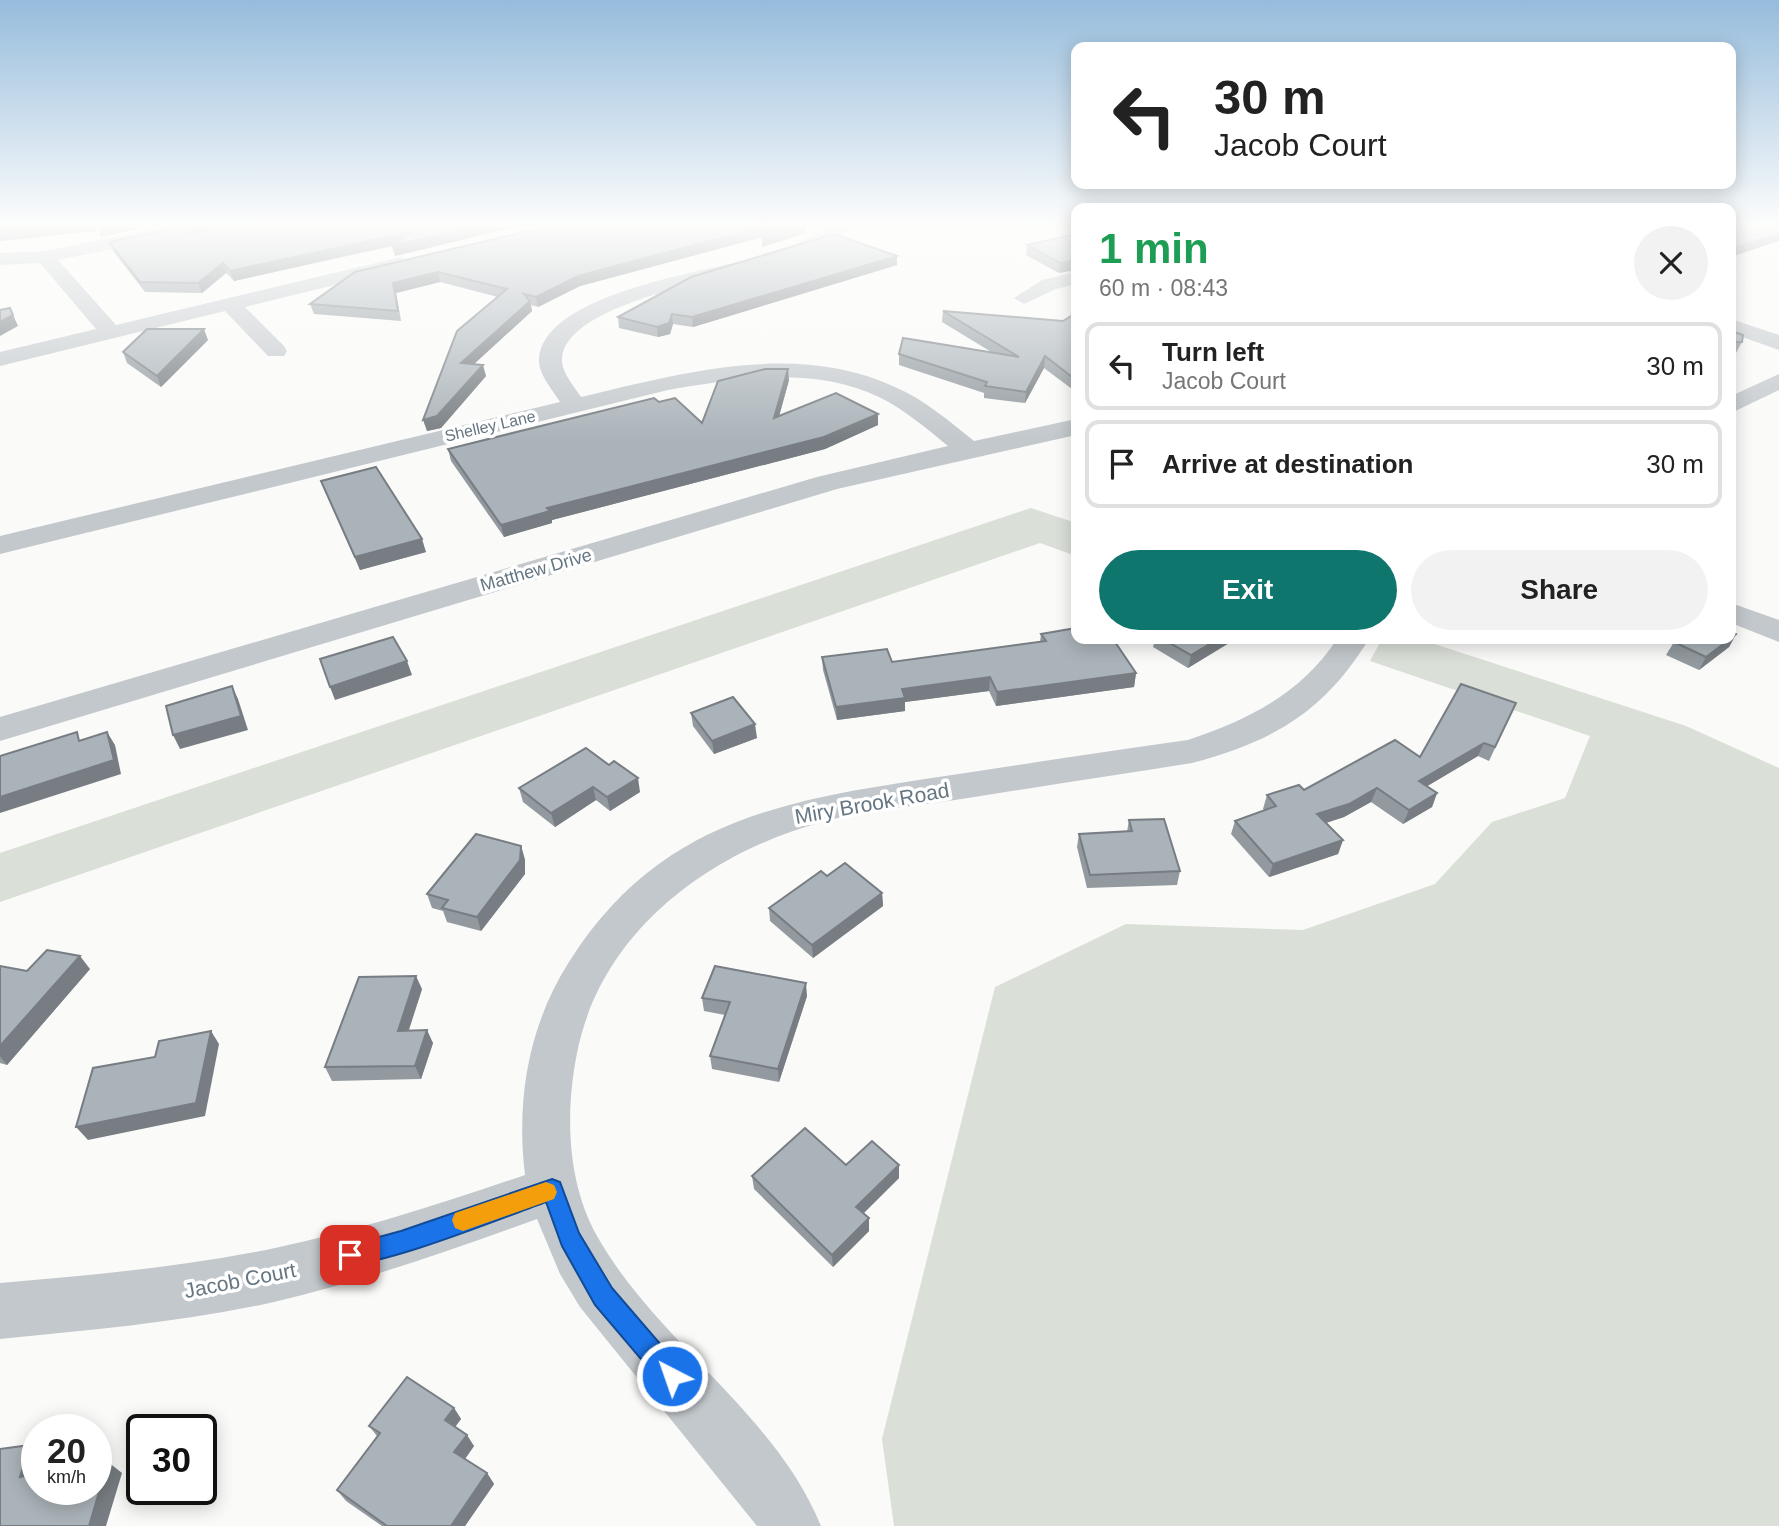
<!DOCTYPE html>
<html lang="en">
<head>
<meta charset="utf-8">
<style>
  body { margin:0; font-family:Arial,sans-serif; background:#f2f2f2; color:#222; height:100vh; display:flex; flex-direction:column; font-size:26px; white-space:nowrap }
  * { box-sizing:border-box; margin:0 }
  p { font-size:23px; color:#767676 }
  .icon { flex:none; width:38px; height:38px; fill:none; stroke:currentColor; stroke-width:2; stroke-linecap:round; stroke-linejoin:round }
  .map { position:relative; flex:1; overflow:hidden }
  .drawer { position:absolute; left:1071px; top:203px; width:665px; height:441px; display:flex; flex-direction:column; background:#fff; border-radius:14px; box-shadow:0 4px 18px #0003 }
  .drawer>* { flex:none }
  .hud { position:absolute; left:1071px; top:42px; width:665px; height:147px; border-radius:14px; box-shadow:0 4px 18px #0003; background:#fff; color:#222; overflow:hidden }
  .speed { position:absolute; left:21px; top:1414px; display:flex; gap:14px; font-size:35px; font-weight:700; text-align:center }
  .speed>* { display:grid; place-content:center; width:91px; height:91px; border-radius:50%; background:#fff; box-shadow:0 4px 18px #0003; line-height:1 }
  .speed small { font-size:18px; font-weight:400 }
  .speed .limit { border:4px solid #111; border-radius:10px; background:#fff; color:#111 }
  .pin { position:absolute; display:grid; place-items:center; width:60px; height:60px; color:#fff; margin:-30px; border-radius:14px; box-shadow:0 4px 10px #0006 }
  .me { position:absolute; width:77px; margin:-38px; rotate:319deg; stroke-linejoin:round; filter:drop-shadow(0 0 5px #0008) }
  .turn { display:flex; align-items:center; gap:24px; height:147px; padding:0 28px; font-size:32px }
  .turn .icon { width:91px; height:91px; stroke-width:2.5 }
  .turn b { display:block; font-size:49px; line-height:60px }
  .round { display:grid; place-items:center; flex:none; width:74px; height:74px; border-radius:37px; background:#f2f2f2 }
  .head { display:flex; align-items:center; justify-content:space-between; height:119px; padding:0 28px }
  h1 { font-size:42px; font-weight:700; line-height:52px; color:#1e9e55 }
  .action { display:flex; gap:14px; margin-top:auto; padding:14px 28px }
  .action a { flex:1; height:80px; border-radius:42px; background:#0f766e; color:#fff; font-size:28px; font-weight:700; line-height:80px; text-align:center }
  .action a+a { background:#f2f2f2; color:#222 }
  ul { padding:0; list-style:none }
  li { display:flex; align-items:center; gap:21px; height:88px; margin:0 14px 10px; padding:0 14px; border:4px solid #e0e0e0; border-radius:14px }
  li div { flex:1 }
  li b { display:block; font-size:26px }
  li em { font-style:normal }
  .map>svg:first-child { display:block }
</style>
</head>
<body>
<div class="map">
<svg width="1779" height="1526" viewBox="0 0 1779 1526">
  <rect width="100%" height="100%" fill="#fafaf8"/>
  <g fill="#dadfd7">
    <polygon points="1031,508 1076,523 1076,556 1040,543 0,902 0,853"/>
    <polygon points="1382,639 1419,639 1686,726 1779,768 1779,1526 894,1526 882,1439 995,987 1126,924 1303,930 1435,884 1492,822 1565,798 1590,736 1370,661"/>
  </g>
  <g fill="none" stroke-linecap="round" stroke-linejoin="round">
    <g fill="#c3c8cc" fill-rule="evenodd">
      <polygon points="161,227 199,227 190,233 58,260 116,325 401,257 411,263 408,267 245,307 284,346 287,351 284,356 268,356 225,311 0,366 0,352 96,329 40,263 0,265 0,253 45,251"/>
      <path d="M829,227H852C840,241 802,261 783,256L780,252Z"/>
      <path d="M727,264L734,266L737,270L734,274C695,284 564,309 562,359C561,372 574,386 581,397C682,373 795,341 895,387C925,400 949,421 974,441L1076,419V435L837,489L0,741V717L817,477L948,446C926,428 905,410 879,397C814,366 735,378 668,390L0,554V536L560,402C553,390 538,374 539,359C543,299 681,276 727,264Z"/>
      <polygon points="1076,272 1076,284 1056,289 1024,304 1014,298 1042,280"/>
      <polygon points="1731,319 1779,335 1779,350 1731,333"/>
      <polygon points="1779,374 1779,390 1731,413 1731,396"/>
      <polygon points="1731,603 1779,620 1779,642 1731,623"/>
      <path d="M1337,639H1369C1324,712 1274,741 1192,763C1117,775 1043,786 968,798C920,806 869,809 822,822C708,853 601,932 577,1053C565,1113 567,1182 597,1236C657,1342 775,1413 821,1526H757L580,1307L560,1274L537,1219C451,1250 364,1281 274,1302C184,1322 92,1330 0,1339V1283C92,1275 184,1267 275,1248C360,1230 443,1203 525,1175C516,1101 528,1026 569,962C662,815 793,799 952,775C1031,763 1109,751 1188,740C1249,719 1301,694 1337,639Z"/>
    </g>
  </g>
  <g fill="#929a9f">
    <polygon points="220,227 515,227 395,256 392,246 393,246 234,281 226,273 202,293 145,292 113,251 109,242"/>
    <polygon points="545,227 806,227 806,233 762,247 762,237 763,237 580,286 538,307 531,305 532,311 474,364 486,376 441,428 427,431 498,297 440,282 396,293 401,321 314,314 310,304"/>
    <polygon points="1076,234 1059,273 1026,255 1027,245"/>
    <polygon points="897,265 693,327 673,324 670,334 658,337 619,328 618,317"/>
    <polygon points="943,311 1063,321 1076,313 1076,392 1044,368 1025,403 984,398 984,393 899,365 899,354 993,353 942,322"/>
    <polygon points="1731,331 1742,342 1736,353 1731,353"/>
    <polygon points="208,340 161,387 127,363 123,352"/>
    <polygon points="789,380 779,417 878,414 878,425 825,449 552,520 552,523 504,537 451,461 448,449 659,402 702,423"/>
    <polygon points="321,481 426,552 360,570 326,493"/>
    <polygon points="1041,634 1136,673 1134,687 996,706 989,691 905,702 905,711 837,720 823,670 822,657 892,662 1040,642"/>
    <polygon points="1736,634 1729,647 1699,670 1666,655 1674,642"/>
    <polygon points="1155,639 1230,639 1229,643 1188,668 1153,647"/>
    <polygon points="1516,703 1489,761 1478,756 1427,786 1437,793 1432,807 1403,824 1371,802 1344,817 1326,823 1343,840 1338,854 1269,877 1231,834 1235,821 1264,810 1263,809 1267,795 1304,790 1420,757"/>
    <polygon points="691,713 757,738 714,754 693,726"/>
    <polygon points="609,765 640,792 610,811 596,800 555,827 523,802 519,788"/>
    <polygon points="1129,820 1180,871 1177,885 1087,888 1077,847 1079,834 1127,832"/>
    <polygon points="521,846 525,860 525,874 481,931 447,922 443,911 432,908 427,894"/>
    <polygon points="827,876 882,893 883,906 813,958 770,921 769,908"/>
    <polygon points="0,966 27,971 90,969 7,1065 0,1063"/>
    <polygon points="422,989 409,1030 433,1043 421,1079 332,1081 325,1067"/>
    <polygon points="807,996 779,1082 712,1069 710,1056 725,1015 704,1011 702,998"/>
    <polygon points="752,1176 899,1178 863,1213 869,1218 869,1231 833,1267 754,1189"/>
    <polygon points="454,1408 461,1419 455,1427 474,1446 465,1459 487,1473 494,1484 465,1526 382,1526 346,1501 337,1490 377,1436 369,1426"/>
  </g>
  <g fill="#777d82">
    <polygon points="37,227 95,227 97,231 0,241 0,231"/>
    <polygon points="97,227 146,227 101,237"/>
    <polygon points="198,227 218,227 187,234"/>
    <polygon points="473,227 515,227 395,256 392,246"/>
    <polygon points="761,227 770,227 770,234 793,227 806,227 806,233 762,247 762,237 770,235 580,286 538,307 536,297 578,276"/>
    <polygon points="414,231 416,240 234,281 230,271"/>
    <polygon points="1779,233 1779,241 1731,257 1731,249"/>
    <polygon points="897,256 897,265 693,327 692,317"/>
    <polygon points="1076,260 1076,270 1059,273 1060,263"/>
    <polygon points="223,263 226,273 202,293 198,283"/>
    <polygon points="438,272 440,282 396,293 401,321 393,283"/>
    <polygon points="530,301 532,311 463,374 461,363"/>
    <polygon points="10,308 18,326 0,336 0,322"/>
    <polygon points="672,314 673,324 670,334 658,337 657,327"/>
    <polygon points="204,329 208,340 161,387 157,376"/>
    <polygon points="1045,356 1044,368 1025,403 1026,392"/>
    <polygon points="483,365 486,376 441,428 427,431 423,420"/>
    <polygon points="788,369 789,380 775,430 774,418"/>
    <polygon points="878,414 878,425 825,449 552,520 552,523 504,537 501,525 547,508"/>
    <polygon points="422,539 426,552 360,570 355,557"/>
    <polygon points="1736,634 1729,647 1699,670 1706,657"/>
    <polygon points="1218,639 1230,639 1229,643 1188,668 1191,655"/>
    <polygon points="407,661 412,675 335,700 330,687"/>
    <polygon points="1136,673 1134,687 996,706 997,692"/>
    <polygon points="990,677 989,691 905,702 905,711 837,720 836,707 902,689"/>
    <polygon points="232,686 238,699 248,730 180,749 173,735"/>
    <polygon points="755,724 757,738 714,754 712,741"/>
    <polygon points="107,732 115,745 121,774 0,813 0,797"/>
    <polygon points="1484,743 1478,756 1414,794 1419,781"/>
    <polygon points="638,778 640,792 610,811 607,797"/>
    <polygon points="593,787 596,800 555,827 551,813"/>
    <polygon points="1377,788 1371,802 1344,817 1313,827 1317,814"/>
    <polygon points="1437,793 1432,807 1403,824 1409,810"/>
    <polygon points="1343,840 1338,854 1269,877 1273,864"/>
    <polygon points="521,846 525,860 525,874 481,931 477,917"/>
    <polygon points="882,893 883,906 813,958 812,945"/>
    <polygon points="80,956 90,969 7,1065 0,1056 0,1046"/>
    <polygon points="416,976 422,989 404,1044 398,1031"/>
    <polygon points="806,983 807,996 779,1082 778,1069"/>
    <polygon points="427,1030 433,1043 421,1079 415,1066"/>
    <polygon points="211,1031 219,1044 205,1116 88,1140 76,1127"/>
    <polygon points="899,1165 899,1178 857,1220 856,1207"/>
    <polygon points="869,1218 869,1231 833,1267 832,1255"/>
    <polygon points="454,1408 461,1419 452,1431 445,1420"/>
    <polygon points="467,1435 474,1446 462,1463 454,1452"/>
    <polygon points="30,1445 37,1450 37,1479 20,1477"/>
    <polygon points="108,1462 122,1473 106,1526 89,1526"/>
    <polygon points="487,1473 494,1484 465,1526 451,1526"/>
  </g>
  <g fill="#aab3b9" stroke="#777d82" stroke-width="2">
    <polygon points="0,227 37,227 0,231"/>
    <polygon points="180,227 198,227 187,234 220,227 473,227 392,246 414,231 230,271 223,263 198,283 140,282 109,242"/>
    <polygon points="545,227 761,227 578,276 536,297 524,294 530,301 461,363 483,365 437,416 423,420 457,331 507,289 438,272 393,283 398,311 310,304 355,272"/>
    <polygon points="771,227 793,227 762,237 772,231"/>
    <polygon points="1731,227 1779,227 1779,233 1731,249"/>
    <polygon points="834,234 897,256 692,317 672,314 669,323 657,327 618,317 691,277"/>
    <polygon points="1076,234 1076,260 1060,263 1027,245"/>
    <polygon points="10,308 13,315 0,322 0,310"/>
    <polygon points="943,311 1063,321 1076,313 1076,380 1045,356 1026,392 985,386 987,382 899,354 903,338 1019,357"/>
    <polygon points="147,329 204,329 157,376 123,352"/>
    <polygon points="1731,331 1743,335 1742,342 1731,342"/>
    <polygon points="765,369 788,369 774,418 836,393 878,414 824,437 547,508 550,511 501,525 448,449 654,398 659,402 675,398 702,423 718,381"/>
    <polygon points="376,467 422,539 355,557 321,481"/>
    <polygon points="1076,628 1076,639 1113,639 1136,673 997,692 990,677 902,689 905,698 836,707 822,657 887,649 892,662 1046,641 1041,634"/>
    <polygon points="1731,631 1736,634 1731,638"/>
    <polygon points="393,637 407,661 330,687 320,659"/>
    <polygon points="1163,639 1218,639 1191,655"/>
    <polygon points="1678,639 1730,639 1706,657 1674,642"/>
    <polygon points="1461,684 1516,703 1495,747 1484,743 1419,781 1437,793 1409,810 1377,788 1349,804 1317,814 1343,840 1273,864 1235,821 1276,806 1267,795 1299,785 1304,790 1395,740 1420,757"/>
    <polygon points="232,686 241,716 173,735 166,706"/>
    <polygon points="733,697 755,724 712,741 691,713"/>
    <polygon points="77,732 79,741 107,732 114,760 0,797 0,756"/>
    <polygon points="586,748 609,765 614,761 638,778 607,797 593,787 551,813 519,788"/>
    <polygon points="1164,819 1180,871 1090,875 1079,834 1132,831 1129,820"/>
    <polygon points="476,834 521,846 520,860 477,917 442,908 448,900 427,894"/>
    <polygon points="845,863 882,893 812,945 769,908 821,871 827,876"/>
    <polygon points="47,950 80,956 0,1046 0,966 27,971"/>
    <polygon points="715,966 806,983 778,1069 710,1056 730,1002 702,998"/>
    <polygon points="416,976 398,1031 427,1030 415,1066 325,1067 359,977"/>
    <polygon points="211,1031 196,1103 76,1127 93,1068 155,1057 159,1041"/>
    <polygon points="805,1128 846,1165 872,1141 899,1165 856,1207 869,1218 832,1255 752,1176"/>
    <polygon points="407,1377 454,1408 445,1420 467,1435 454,1452 487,1473 451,1526 387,1526 337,1490 380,1433 369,1426"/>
    <polygon points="30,1445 20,1477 37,1474 37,1489 96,1489 96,1464 108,1462 89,1526 0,1526 0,1449"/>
  </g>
  <linearGradient id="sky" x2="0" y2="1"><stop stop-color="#96bcdc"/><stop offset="0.51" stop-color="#fdfdfc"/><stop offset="1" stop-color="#fdfdfc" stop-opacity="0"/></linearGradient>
  <rect width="1779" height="441" fill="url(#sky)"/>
  <path fill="#1a73e8" stroke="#114b97" stroke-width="2" d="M552,1179L560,1182L579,1233L612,1288L680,1367L684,1376L680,1385L672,1388L663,1385L595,1305L562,1246L546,1202C512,1214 367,1273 342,1263L339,1255L342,1247L401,1231Z"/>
  <polygon fill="#f59e0b" points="546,1182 554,1185 557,1192 554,1199 463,1231 455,1228 452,1220 455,1213"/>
  <g text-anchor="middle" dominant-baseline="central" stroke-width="7" stroke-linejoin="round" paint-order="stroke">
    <g font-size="16" fill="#657683" stroke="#fff">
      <text transform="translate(490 426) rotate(-13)">Shelley Lane</text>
    </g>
    <g font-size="18" fill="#657683" stroke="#fff">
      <text transform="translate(536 570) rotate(-16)">Matthew Drive</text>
    </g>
    <g font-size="21" fill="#657683" stroke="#fff">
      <text transform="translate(872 803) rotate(-10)">Miry Brook Road</text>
      <text transform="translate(240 1280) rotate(-11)">Jacob Court</text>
    </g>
  </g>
</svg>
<div class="speed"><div>20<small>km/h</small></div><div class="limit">30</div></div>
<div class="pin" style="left:350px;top:1255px;background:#d93025"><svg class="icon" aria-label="arrive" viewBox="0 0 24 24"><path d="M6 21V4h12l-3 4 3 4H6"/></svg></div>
<svg class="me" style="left:672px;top:1376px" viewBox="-20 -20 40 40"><circle r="17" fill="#1a73e8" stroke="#fff" stroke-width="3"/><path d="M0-11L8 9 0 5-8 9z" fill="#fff"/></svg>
<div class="hud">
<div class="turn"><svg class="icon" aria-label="left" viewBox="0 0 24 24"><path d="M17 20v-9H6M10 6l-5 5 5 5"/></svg><div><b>30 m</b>Jacob Court</div></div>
</div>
<section class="drawer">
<div class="head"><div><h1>1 min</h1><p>60 m · 08:43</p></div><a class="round"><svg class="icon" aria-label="close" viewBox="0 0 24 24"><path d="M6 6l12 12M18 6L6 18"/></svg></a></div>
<ul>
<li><svg class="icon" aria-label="left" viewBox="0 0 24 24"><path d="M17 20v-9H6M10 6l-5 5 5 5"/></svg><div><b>Turn left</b><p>Jacob Court</p></div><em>30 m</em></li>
<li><svg class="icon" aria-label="arrive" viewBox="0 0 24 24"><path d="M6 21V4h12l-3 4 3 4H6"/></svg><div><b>Arrive at destination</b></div><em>30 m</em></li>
</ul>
<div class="action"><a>Exit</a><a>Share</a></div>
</section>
</div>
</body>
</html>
